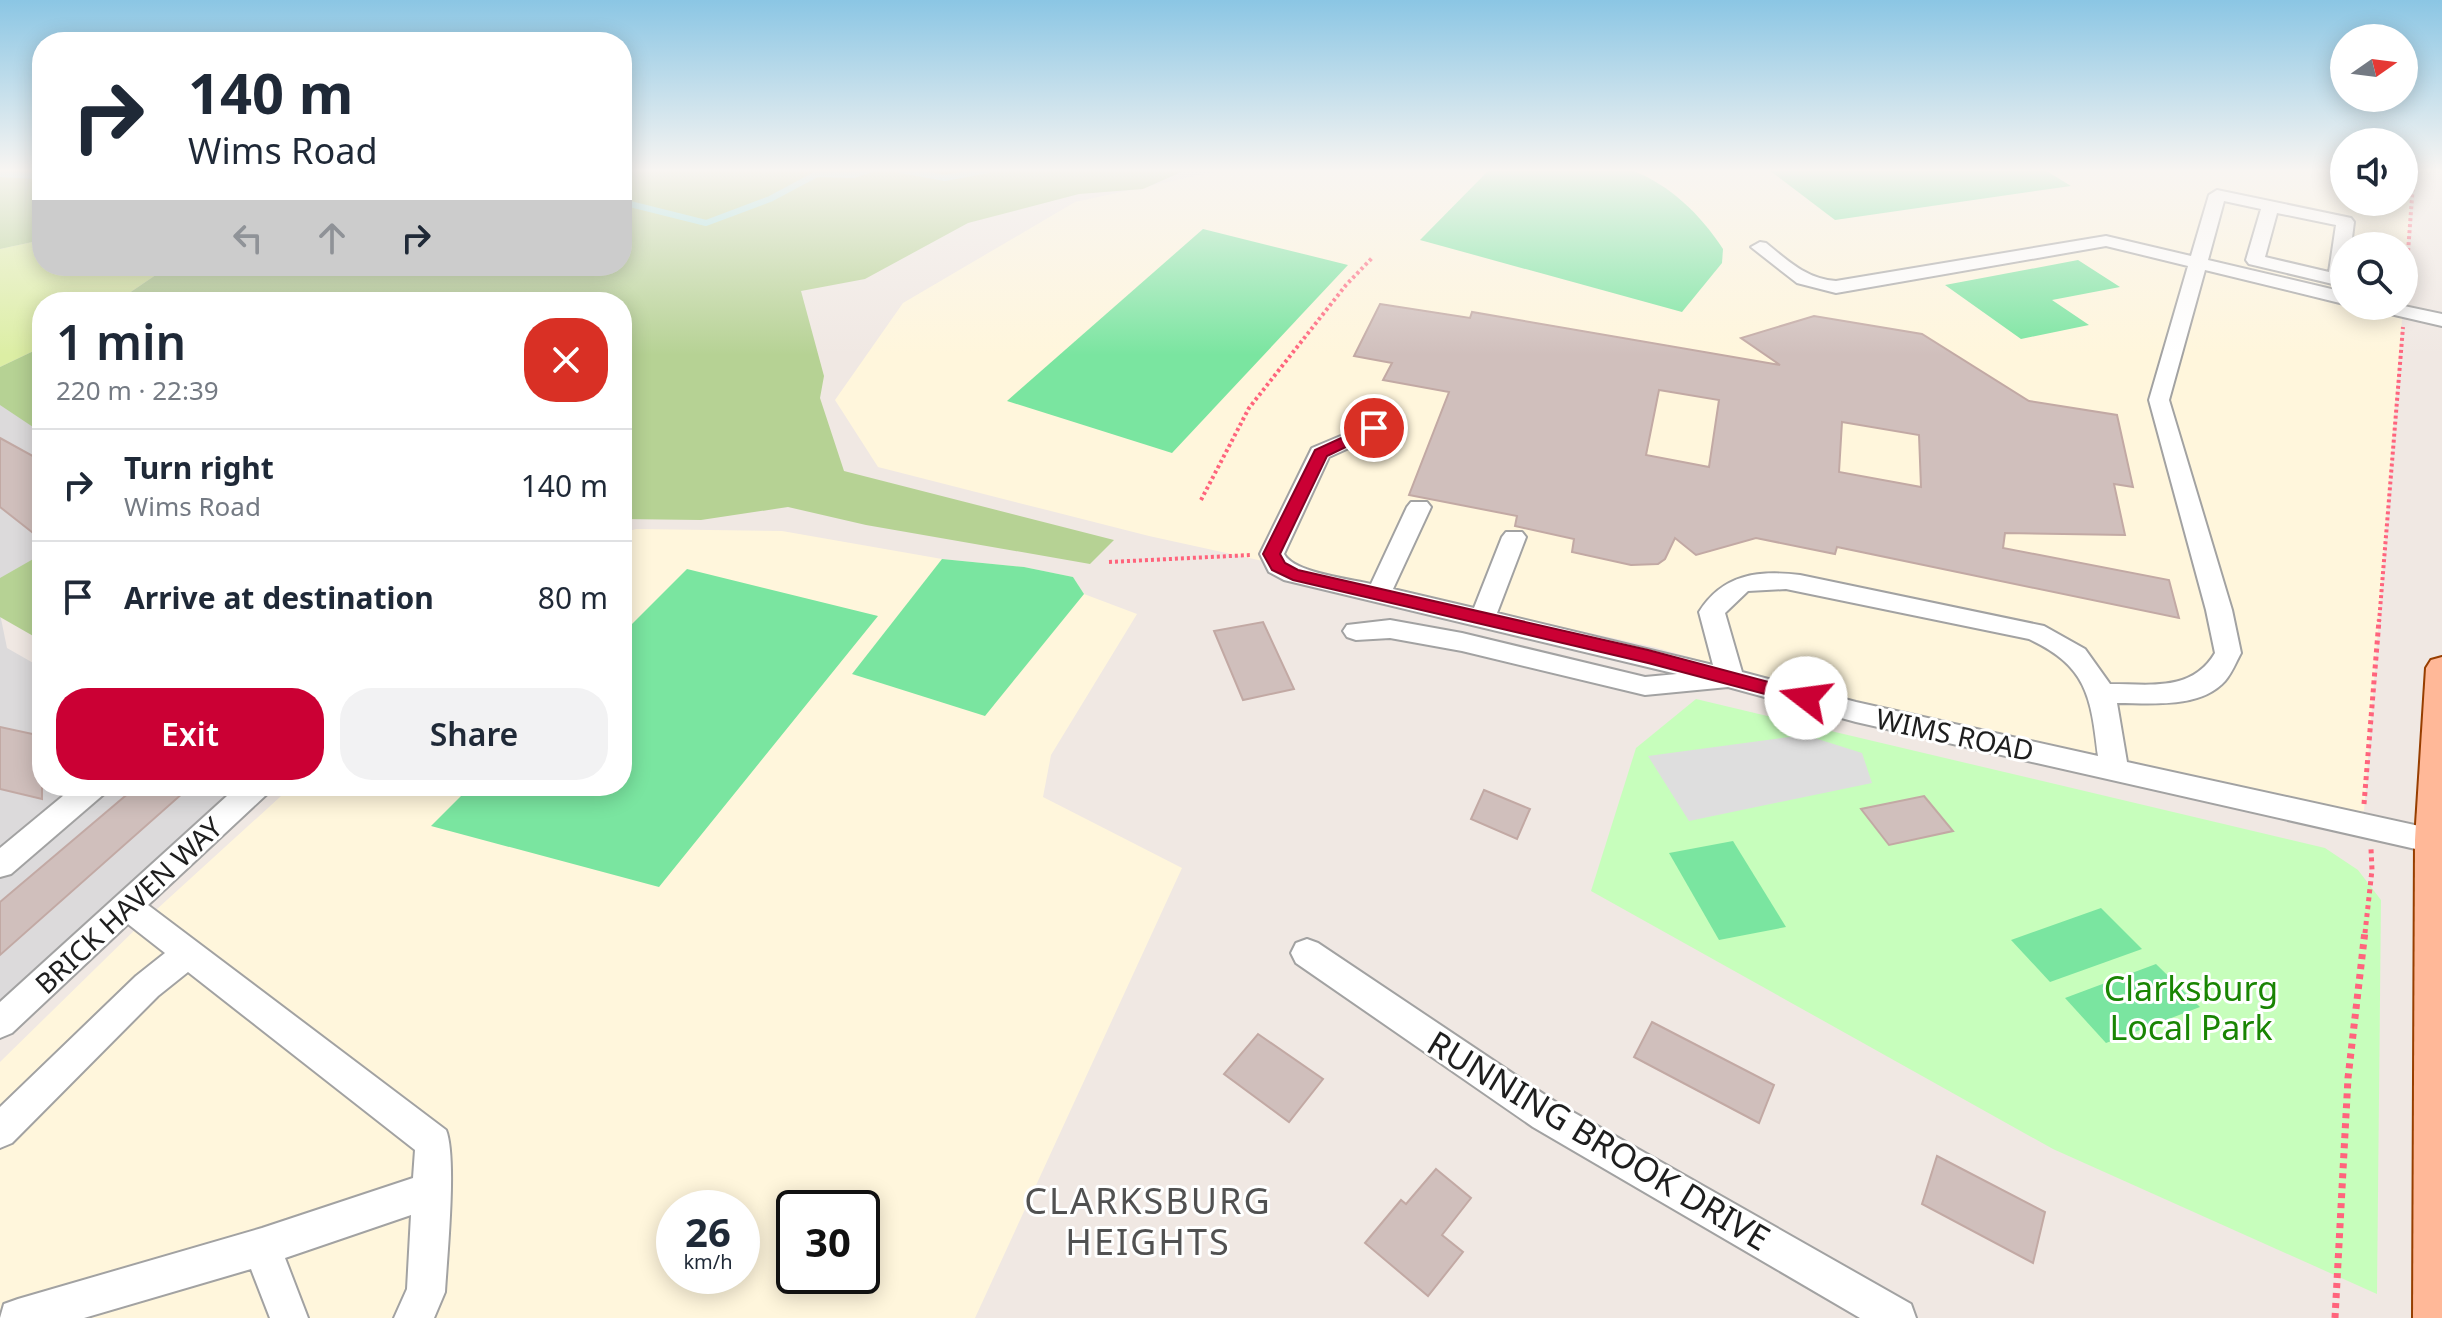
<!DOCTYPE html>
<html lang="en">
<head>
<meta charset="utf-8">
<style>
  body { margin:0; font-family:"Noto Sans",sans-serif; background:#f2f2f3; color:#1f2937; height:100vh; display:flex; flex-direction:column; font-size:30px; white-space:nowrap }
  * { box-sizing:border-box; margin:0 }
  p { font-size:26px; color:#747a83 }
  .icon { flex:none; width:44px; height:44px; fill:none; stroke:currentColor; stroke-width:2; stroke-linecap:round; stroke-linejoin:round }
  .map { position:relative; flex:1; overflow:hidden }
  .drawer { position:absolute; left:32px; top:292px; width:600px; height:504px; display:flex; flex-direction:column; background:#fff; border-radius:32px; box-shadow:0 4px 20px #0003 }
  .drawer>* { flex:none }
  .top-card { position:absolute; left:32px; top:32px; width:600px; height:244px; border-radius:32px; box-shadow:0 4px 20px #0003; background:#fff; color:#1f2937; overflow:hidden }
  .needle { width:52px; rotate:76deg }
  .tools { position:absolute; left:2330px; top:24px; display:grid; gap:16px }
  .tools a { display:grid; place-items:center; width:88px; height:88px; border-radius:50%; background:#fff; box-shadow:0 4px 20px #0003; font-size:40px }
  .speed { position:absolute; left:656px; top:1190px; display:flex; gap:16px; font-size:40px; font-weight:700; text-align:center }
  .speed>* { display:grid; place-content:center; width:104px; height:104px; border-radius:50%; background:#fff; box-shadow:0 4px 20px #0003; line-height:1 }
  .speed small { font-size:20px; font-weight:400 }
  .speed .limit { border:4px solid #111; border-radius:12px; background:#fff; color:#111 }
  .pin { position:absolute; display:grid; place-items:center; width:68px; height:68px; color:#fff; margin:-34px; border:4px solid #fff; border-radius:50%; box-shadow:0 2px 8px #0007 }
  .me { position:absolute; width:88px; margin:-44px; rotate:285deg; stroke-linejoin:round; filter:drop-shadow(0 0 6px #0008) }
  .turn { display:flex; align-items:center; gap:28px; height:168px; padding:0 24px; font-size:36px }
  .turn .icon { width:104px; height:104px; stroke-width:2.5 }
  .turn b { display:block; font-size:56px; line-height:68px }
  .lanes { display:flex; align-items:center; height:76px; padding:0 24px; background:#0003; justify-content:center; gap:40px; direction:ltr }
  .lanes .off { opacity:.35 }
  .round { display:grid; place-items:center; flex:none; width:84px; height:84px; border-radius:32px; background:#f2f2f3 }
  .headline { display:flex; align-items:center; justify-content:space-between; height:136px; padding:0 24px }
  h1 { font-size:48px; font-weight:600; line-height:60px }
  .action { display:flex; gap:16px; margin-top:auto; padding:16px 24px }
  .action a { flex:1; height:92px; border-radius:32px; background:#cb0034; color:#fff; font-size:32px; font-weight:600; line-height:92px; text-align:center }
  .action a+a { background:#f2f2f3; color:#1f2937 }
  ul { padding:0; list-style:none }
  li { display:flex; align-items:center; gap:24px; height:112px; padding:0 24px; border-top:2px solid #e0e1e3 }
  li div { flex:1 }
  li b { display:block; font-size:30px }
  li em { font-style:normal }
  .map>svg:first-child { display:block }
</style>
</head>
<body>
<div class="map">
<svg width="2442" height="1318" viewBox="0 0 2442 1318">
  <rect width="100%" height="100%" fill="#f0e8e3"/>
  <g fill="#dcdadb">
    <polygon points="0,395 42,424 42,565 0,592"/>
    <polygon points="0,614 7,648 42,668 42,786 257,786 0,1023"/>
  </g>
  <g fill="#fff6dc" fill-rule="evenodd">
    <polygon points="1223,170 2344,170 2344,202 2404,202 2404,170 2413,170 2404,289 2404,246 2344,246 2344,306 2403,306 2364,811 2352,814 2112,757 2057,748 1823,695 1654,647 1149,536 878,467 835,400 903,303 1075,202"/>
    <path d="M636,529L782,531L942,559L1024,567L1073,577L1084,594L1137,614L1051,755L1043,797L1182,868L975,1318H0V1062L145,920L292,786H622V533ZM674,1208H742V1276H674ZM794,1208H862V1276H794Z"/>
  </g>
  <polygon fill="#dceea4" points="42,240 42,266 169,266 116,302 42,302 42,347 0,367 0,249"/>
  <g fill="#b6d294">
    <polygon points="0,170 42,170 42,240 0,249"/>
    <polygon points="622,170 1186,170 1143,189 1079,194 968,223 865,279 801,291 824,376 820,398 844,471 1114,540 1090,564 866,525 788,507 701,520 622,519 622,487 629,464 622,462 622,302 116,302 169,266 622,266"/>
    <polygon points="42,347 42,433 0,405 0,367"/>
    <polygon points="42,554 42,641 0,617 0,578"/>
  </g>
  <polygon fill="#c7febc" points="1696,699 2325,848 2358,870 2381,900 2377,1294 2053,1149 1591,891 1636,748"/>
  <g fill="#7ae5a0">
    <path d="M1489,170H1632C1671,186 1700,214 1723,249L1722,263L1682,312L1420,240Z"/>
    <polygon points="1769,170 2045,170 2071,186 1835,220"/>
    <polygon points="1203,229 1348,265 1172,453 1007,401"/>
    <polygon points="2078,260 2120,287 2052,300 2089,325 2021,339 1945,285"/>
    <polygon points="942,559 1024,567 1073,577 1084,594 985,716 852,674"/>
    <polygon points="687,569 878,616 659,887 431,826 471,786 622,786 622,634"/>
    <polygon points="1733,841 1786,927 1719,940 1669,853"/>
    <polygon points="2101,908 2142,949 2050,982 2011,940"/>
    <polygon points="2156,964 2200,1007 2106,1043 2065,998"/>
  </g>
  <polygon fill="#dedede" points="1805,735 1862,753 1872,783 1689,821 1648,756"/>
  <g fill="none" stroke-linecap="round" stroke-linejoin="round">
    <g stroke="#9fe1df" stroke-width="6">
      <polyline points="901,170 945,178 988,170"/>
      <polyline points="0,174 37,176 42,182"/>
      <polyline points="622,202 706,223 770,199 817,174 854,175 869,170"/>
    </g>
  </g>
  <g fill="#d0bfbc" stroke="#c2a9a4" stroke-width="2" fill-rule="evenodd">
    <path d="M1380,304L1470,318L1472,312L1780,365L1741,338L1814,316L1922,334L2029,401L2117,415L2133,487L2114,484L2125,535L2005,533L2003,548L2169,580L2179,618L1837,547L1835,554L1756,538L1696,555L1675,538L1665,559L1658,564L1631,565L1572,552L1574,539L1515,526L1517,516L1409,495L1449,392L1383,380L1392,363L1354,356ZM1659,390L1719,400L1709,467L1646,455ZM1842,422L1919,435L1921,487L1839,472Z"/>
    <polygon points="0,438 42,461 42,540 0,507"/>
    <polygon points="1263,622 1294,689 1243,700 1214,631"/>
    <polygon points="0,727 42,736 42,799 0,789"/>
    <polygon points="137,786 161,786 183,793 0,955 0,902"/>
    <polygon points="1484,790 1530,809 1517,839 1471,819"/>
    <polygon points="1924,796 1953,831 1889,845 1861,809"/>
    <polygon points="1652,1022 1774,1085 1759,1123 1634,1057"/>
    <polygon points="1258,1034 1323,1079 1289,1122 1224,1074"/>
    <polygon points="1937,1156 2045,1212 2033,1263 1922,1204"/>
    <polygon points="1436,1169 1471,1198 1442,1235 1463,1252 1428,1296 1365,1243 1401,1200 1406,1204"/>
  </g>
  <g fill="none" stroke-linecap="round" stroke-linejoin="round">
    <defs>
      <g id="minor">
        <path d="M2217,190L2351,218L2354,222L2351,246H2344V283L2337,285L2249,264L2246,260L2261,209L2224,201L2208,260L2344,292V304L2205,270L2169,400L2232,610L2241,653C2236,662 2232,673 2225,681C2200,709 2151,703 2117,703L2127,762L2442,831V855L1856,722L1728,687L1645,695L1462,651L1390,638L1356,640L1347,637L1343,631L1347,625L1390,620L1462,633L1645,677L1677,674L1284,580L1269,572L1260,554L1312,448L1374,422L1385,428L1382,433L1329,457L1284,554C1294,573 1350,579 1371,584L1407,507L1411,502H1427L1431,507L1393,589L1474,608L1502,537L1506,532H1522L1526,537L1497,613L1713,665L1699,612C1723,574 1758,570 1800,575L2044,626L2085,649L2110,684C2150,684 2192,692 2215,653L2206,610L2149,400L2188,266L2106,246L1836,293L1797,283L1751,247L1760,242L1766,243C1788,261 1807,279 1836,281L2106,236L2191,256L2209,195ZM2277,213L2336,225L2329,272L2265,257ZM1786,589L2029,639C2087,666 2091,696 2098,756L1856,702L1742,672L1725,613L1748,591Z"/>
        <polygon points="2370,306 2404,306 2442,314 2442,326 2373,310"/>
        <polygon points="75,786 108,786 104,794 11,874 0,877 0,848"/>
        <path d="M238,786H271L267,794L148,905L446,1130C457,1157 447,1257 445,1292L434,1318H394L407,1289L411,1215L285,1258L308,1318H270L251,1269L84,1318H0L4,1304L18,1299L262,1228L413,1178L415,1150L188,972L158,996L12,1143L0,1148V1107L136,976L165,953L128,924L12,1033L0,1038V1002Z"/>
        <polygon points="1307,939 1318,943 1557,1103 1911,1304 1916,1318 1860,1318 1533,1127 1296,963 1291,953 1296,943"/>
      </g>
      <polygon id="major" points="2442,657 2442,1318 2413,1318 2415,840 2426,668 2431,660"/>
    </defs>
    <use href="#minor" stroke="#a2a2a2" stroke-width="4"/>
    <use href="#major" stroke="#973e00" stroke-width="4"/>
    <g stroke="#ff647c" stroke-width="4" stroke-dasharray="3 3" stroke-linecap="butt">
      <polyline points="2405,293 2414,170"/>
      <polyline points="1201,500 1249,408 1346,285 1372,258"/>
      <polyline points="1109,562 1251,555"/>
      <polyline points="2379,622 2403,327"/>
    </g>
    <g stroke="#ff647c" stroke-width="5" stroke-dasharray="4 4" stroke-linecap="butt">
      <polyline points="2364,804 2379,620"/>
      <polyline points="2365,933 2372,870 2371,849"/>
    </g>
    <polyline stroke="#ff647c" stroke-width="7" stroke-dasharray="5 5" stroke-linecap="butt" points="2335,1318 2348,1078 2365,931"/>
    <use href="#minor" fill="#fff" fill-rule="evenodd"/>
    <use href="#major" fill="#ffb898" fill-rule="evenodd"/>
  </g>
  <linearGradient id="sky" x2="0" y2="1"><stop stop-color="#8bc6e4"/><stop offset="0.48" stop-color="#f8f5f2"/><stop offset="1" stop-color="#f8f5f2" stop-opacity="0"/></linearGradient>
  <rect width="2442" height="355" fill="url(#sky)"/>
  <polygon fill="#cb0034" stroke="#840022" stroke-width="2" points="1374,423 1381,428 1379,431 1327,456 1280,554 1285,563 1298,570 1648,650 1806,692 1812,694 1815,698 1812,703 1806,705 1648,663 1293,580 1272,570 1263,554 1315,450"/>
  <g text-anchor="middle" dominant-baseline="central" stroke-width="6" stroke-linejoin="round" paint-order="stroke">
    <g font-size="28" fill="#1e1e1e" stroke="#fff">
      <text transform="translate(1955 734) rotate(12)">WIMS ROAD</text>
      <text transform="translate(128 905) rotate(-43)">BRICK HAVEN WAY</text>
    </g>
    <g font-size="34" fill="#198503" stroke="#fff">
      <text x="2191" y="988">Clarksburg<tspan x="2191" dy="39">Local Park</tspan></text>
    </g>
    <g font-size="34" fill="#1e1e1e" stroke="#fff">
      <text transform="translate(1599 1140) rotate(31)">RUNNING BROOK DRIVE</text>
    </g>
    <g font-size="36" letter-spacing="2" fill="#515151" stroke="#fff">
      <text x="1148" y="1200">CLARKSBURG<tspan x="1148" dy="41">HEIGHTS</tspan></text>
    </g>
  </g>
</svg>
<div class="tools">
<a><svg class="needle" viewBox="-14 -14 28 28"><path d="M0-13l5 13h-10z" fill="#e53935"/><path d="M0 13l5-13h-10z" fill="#747a83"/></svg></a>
<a><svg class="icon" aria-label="sound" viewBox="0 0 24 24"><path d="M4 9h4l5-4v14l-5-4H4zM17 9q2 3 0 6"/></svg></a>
<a><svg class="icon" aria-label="search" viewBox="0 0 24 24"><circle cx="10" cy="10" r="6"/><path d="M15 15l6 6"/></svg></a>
</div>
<div class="speed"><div>26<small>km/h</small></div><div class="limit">30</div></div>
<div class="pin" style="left:1374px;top:428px;background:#d93025"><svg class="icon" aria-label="arrive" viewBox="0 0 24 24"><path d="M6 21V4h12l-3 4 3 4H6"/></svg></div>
<svg class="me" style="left:1806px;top:698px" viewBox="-20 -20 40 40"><circle r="19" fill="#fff"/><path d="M0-13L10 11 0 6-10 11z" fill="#cb0034"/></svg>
<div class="top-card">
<div class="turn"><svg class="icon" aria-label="right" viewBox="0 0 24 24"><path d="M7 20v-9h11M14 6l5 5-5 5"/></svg><div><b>140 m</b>Wims Road</div></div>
<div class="lanes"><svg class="icon off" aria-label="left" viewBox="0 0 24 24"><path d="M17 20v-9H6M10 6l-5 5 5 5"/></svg><svg class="icon off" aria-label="ahead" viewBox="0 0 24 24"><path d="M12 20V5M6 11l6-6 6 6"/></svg><svg class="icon" aria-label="right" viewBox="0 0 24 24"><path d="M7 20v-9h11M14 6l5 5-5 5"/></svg></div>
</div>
<section class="drawer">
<div class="headline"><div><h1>1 min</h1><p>220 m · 22:39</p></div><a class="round" style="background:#d93025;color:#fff"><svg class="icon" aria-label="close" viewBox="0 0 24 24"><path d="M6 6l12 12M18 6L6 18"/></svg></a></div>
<ul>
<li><svg class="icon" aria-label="right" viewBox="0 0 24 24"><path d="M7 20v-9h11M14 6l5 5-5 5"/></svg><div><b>Turn right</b><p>Wims Road</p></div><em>140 m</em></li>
<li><svg class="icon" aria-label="arrive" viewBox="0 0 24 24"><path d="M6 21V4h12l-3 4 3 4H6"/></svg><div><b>Arrive at destination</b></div><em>80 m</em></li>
</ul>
<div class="action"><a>Exit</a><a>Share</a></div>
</section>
</div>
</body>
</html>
